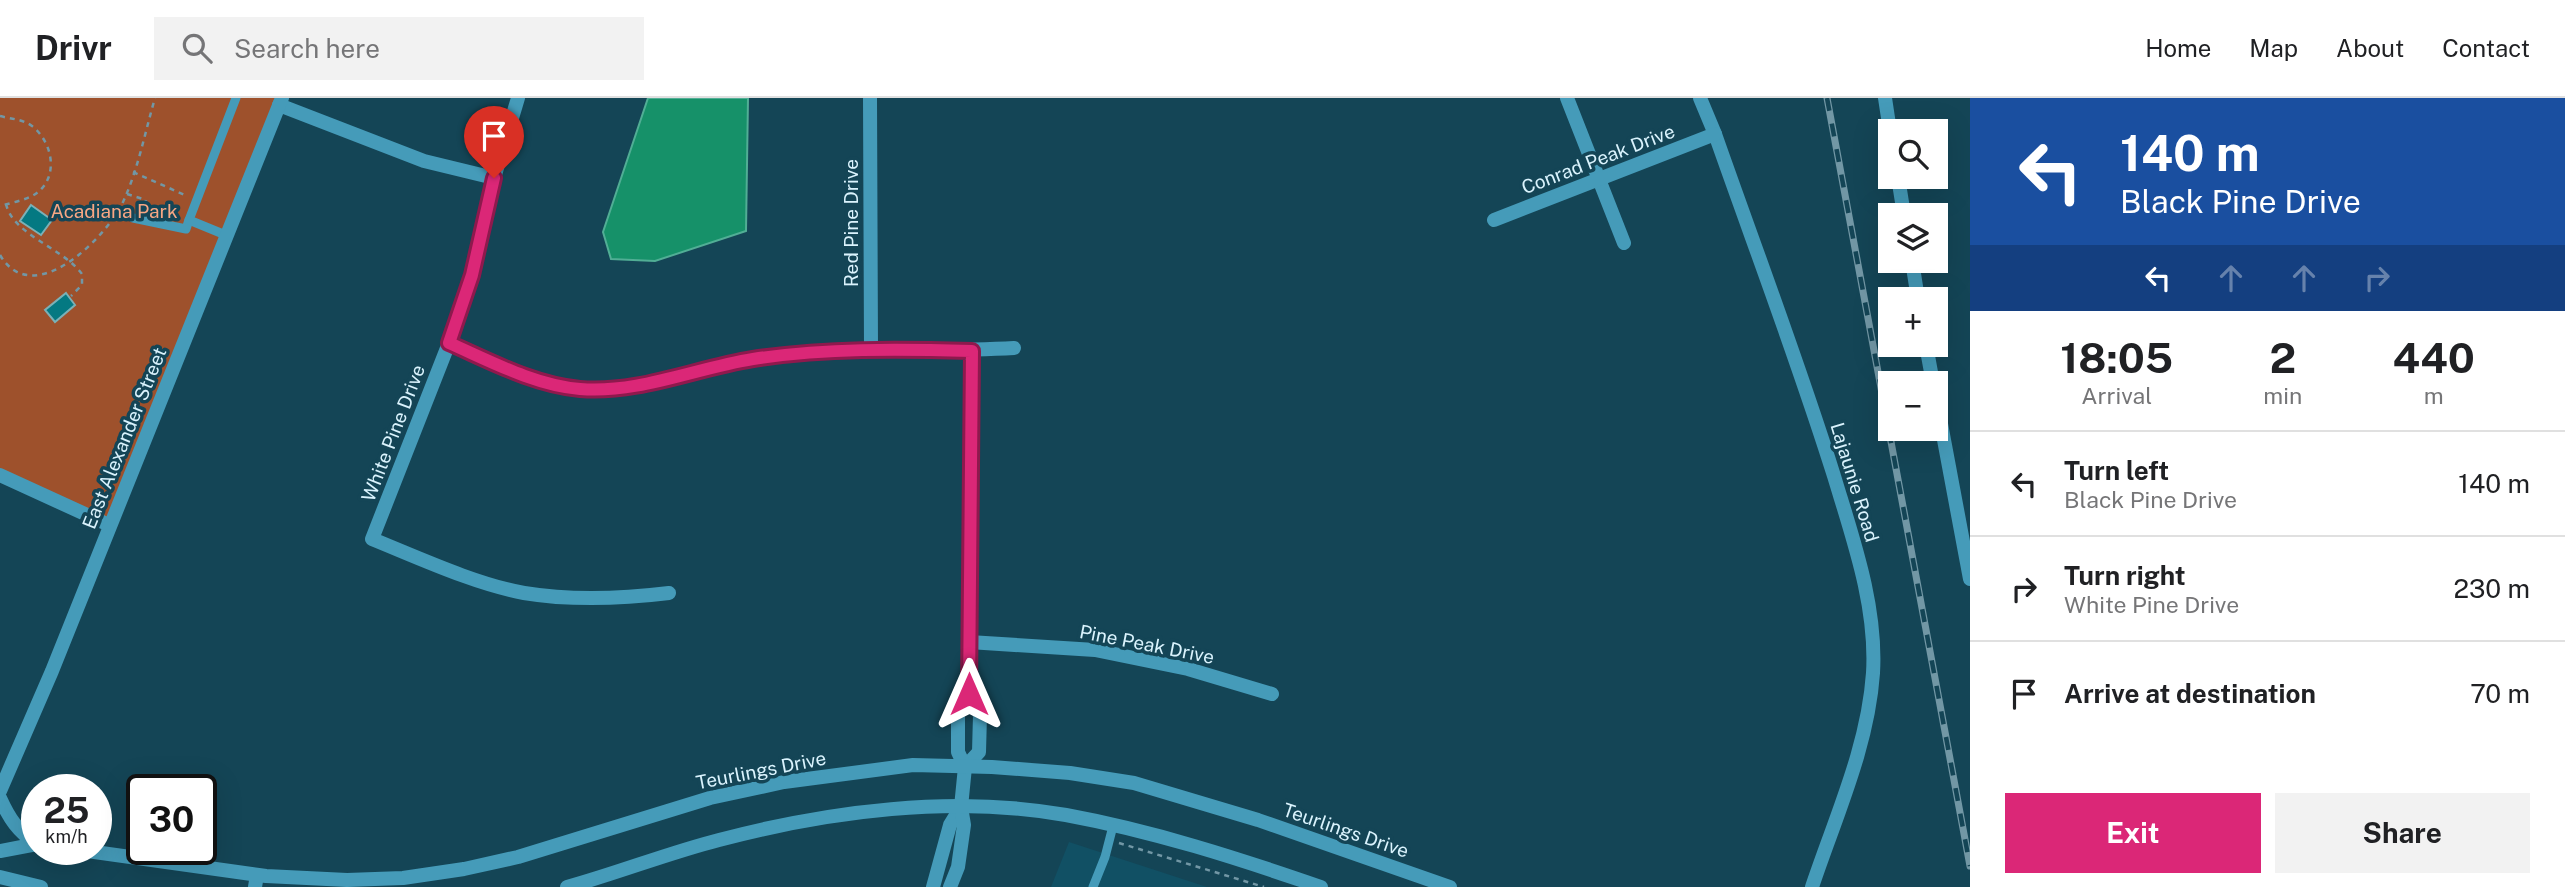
<!DOCTYPE html>
<html lang="en">
<head>
<meta charset="utf-8">
<style>
  body { margin:0; font-family:"Public Sans",sans-serif; background:#f2f2f2; color:#202124; height:100vh; display:flex; flex-direction:column; font-size:26px; white-space:nowrap }
  * { box-sizing:border-box; margin:0 }
  p { font-size:23px; color:#757577 }
  .icon { flex:none; width:38px; height:38px; fill:none; stroke:currentColor; stroke-width:2; stroke-linecap:round; stroke-linejoin:round }
  .map { position:relative; flex:1; overflow:hidden }
  .sheet { display:flex; flex-direction:column; background:#fff; width:595px }
  .sheet>* { flex:none }
  .hud { background:#1a4fa0; color:#fff; overflow:hidden }
  .controls { position:absolute; left:1878px; top:21px; display:grid; gap:14px }
  .controls a { display:grid; place-items:center; width:70px; height:70px; border-radius:0px; background:#fff; box-shadow:0 7px 28px #0002; font-size:35px }
  .speed { position:absolute; left:21px; top:676px; display:flex; gap:14px; font-size:35px; font-weight:700; text-align:center }
  .speed>* { display:grid; place-content:center; width:91px; height:91px; border-radius:50%; background:#fff; box-shadow:0 7px 28px #0002; line-height:1 }
  .speed small { font-size:18px; font-weight:400 }
  .speed .limit { border:4px solid #111; border-radius:10px; background:#fff; color:#111 }
  .pin { position:absolute; display:grid; place-items:center; width:60px; height:60px; color:#fff; margin:-72px -30px; border-radius:50% 50% 50% 0; rotate:-45deg; box-shadow:0 0 7px #0007 }
  .pin .icon { rotate:45deg }
  .me { position:absolute; width:77px; margin:-38px; rotate:0deg; stroke-linejoin:round; filter:drop-shadow(0 0 5px #0008) }
  .turn { display:flex; align-items:center; gap:24px; height:147px; padding:0 35px; font-size:32px }
  .turn .icon { width:91px; height:91px; stroke-width:2.5 }
  .turn b { display:block; font-size:49px; line-height:60px }
  .lanes { display:flex; align-items:center; height:66px; padding:0 35px; background:#0003; justify-content:center; gap:35px; direction:ltr }
  .lanes .off { opacity:.35 }
  .eta { display:flex; justify-content:space-evenly; align-items:center; height:119px; text-align:center }
  .eta b { font-size:42px; font-weight:700; line-height:49px }
  .action { display:flex; gap:14px; margin-top:auto; padding:14px 35px }
  .action a { flex:1; height:80px; border-radius:0px; background:#db2777; color:#fff; font-size:28px; font-weight:700; line-height:80px; text-align:center }
  .action a+a { background:#f2f2f2; color:#202124 }
  ul { padding:0; list-style:none }
  li { display:flex; align-items:center; gap:21px; height:105px; padding:0 35px; border-top:2px solid #e0e0e0 }
  li div { flex:1 }
  li b { display:block; font-size:26px }
  li em { font-style:normal }
  header { display:flex; align-items:center; gap:42px; box-sizing:border-box; height:98px; padding:0 35px; background:#fff; border-bottom:2px solid #e0e0e0 }
  header strong { font-size:33px }
  nav { display:flex; gap:38px; margin-inline-start:auto; font-size:24px }
  .search { width:490px; height:63px; background:#f2f2f2; display:flex; align-items:center; gap:18px; box-sizing:border-box; padding:0 24px; border-radius:0px; color:#757577; font-size:26px }
  main { display:flex; flex:1; min-height:0 }
  .map>svg:first-child { display:block }
</style>
</head>
<body>
<header>
<strong>Drivr</strong>
<div class="search"><svg class="icon" aria-label="search" viewBox="0 0 24 24"><circle cx="10" cy="10" r="6"/><path d="M15 15l6 6"/></svg>Search here</div>
<nav><a>Home</a><a>Map</a><a>About</a><a>Contact</a></nav>
</header>
<main>
<div class="map">
<svg width="1970" height="789" viewBox="0 0 1970 789">
  <rect width="100%" height="100%" fill="#144556"/>
  <polygon fill="#115064" points="1069,744 1207,789 1051,789"/>
  <polygon fill="#9e512c" points="0,0 279,0 109,427 0,380"/>
  <polygon fill="#169169" stroke="#51ae95" stroke-width="2" points="648,0 748,0 746,133 655,163 611,161 603,134"/>
  <g fill="#047982" stroke="#7ab1b7" stroke-width="2">
    <polygon points="31,107 52,122 41,137 20,123"/>
    <polygon points="66,195 75,207 55,224 45,212"/>
  </g>
  <g fill="none" stroke-linecap="round" stroke-linejoin="round">
    <g stroke="#7297a5" stroke-width="2.5" stroke-dasharray="5 5" stroke-linecap="butt">
      <path d="M0,18C11,21 22,21 32,28C54,45 60,83 32,98C22,103 10,105 0,108"/>
      <polyline points="133,74 187,98"/>
      <polyline points="127,96 146,102 144,110"/>
      <path d="M6,106C13,137 63,150 82,176V187L71,198"/>
      <path d="M0,157C33,213 106,140 123,104C138,72 145,34 155,0"/>
      <polyline points="1119,745 1264,789"/>
    </g>
    <g stroke="#459bb9" stroke-width="9">
      <polyline points="133,120 186,131 189,122"/>
      <polyline points="228,138 189,122 236,0"/>
      <polyline points="1093,789 1105,759 1113,728"/>
    </g>
    <g stroke="#459bb9" stroke-width="14">
      <path d="M518,0L494,80L472,177L449,245L372,441C419,460 475,486 524,495C573,503 620,501 669,495"/>
      <polyline points="870,0 871,251"/>
      <polyline points="1567,0 1624,145"/>
      <path d="M1700,0L1715,36C1755,150 1798,263 1834,378C1853,441 1877,508 1873,575C1868,649 1835,720 1812,789"/>
      <polyline points="1885,0 1890,33"/>
      <polyline points="279,7 424,63 494,80"/>
      <polyline points="1898,79 1904,117"/>
      <polyline points="1494,122 1715,36"/>
      <polyline points="1912,163 1918,201"/>
      <path d="M449,245C490,263 534,287 579,291C638,296 695,271 752,261C839,247 927,255 1014,250"/>
      <polyline points="1926,247 1933,285"/>
      <polyline points="1936,299 1970,481"/>
      <polyline points="0,377 109,427"/>
      <polyline points="969,544 1095,552 1188,571 1272,596"/>
      <polyline points="965,669 979,654 980,617 969,596 972,253"/>
      <polyline points="255,789 257,777"/>
      <polyline points="933,789 950,727 961,709"/>
      <polyline points="950,789 958,769 964,727 961,709 965,669 958,654 958,616 969,596"/>
    </g>
    <g stroke="#459bb9" stroke-width="14">
      <polyline points="0,693 52,573 282,0"/>
      <path d="M0,700C9,720 18,734 37,746"/>
      <polyline points="73,751 266,778 347,782 403,780 464,771 518,759 710,700 784,684 913,667 992,669 1070,675 1134,685 1258,722 1450,789"/>
      <polyline points="0,753 37,746"/>
      <polyline points="0,779 41,789"/>
      <path d="M567,789C618,775 668,755 719,742C829,713 953,697 1066,717C1153,733 1237,760 1321,789"/>
    </g>
    <defs>
      <polyline id="rail" points="1827,0 1970,768"/>
    </defs>
    <use href="#rail" stroke="#7297a5" stroke-width="7"/>
    <use href="#rail" stroke="#144556" stroke-width="4.5" stroke-dasharray="13" stroke-linecap="butt"/>
  </g>
  <g fill="none" stroke-linecap="round" stroke-linejoin="round">
    <defs>
      <path id="route" d="M494,80L472,177L449,245C490,263 534,287 580,291C638,296 696,270 753,261C825,250 899,251 972,253L969,596"/>
    </defs>
    <use href="#route" stroke="#8e194d" stroke-width="18"/>
    <use href="#route" stroke="#db2777" stroke-width="12"/>
  </g>
  <g text-anchor="middle" dominant-baseline="central" stroke-width="7" stroke-linejoin="round" paint-order="stroke">
    <g font-size="19" fill="#daf3fd" stroke="#144556">
      <text transform="translate(1598 61) rotate(-21)">Conrad Peak Drive</text>
      <text transform="translate(851 125) rotate(-90)">Red Pine Drive</text>
      <text transform="translate(393 335) rotate(-69)">White Pine Drive</text>
      <text transform="translate(124 340) rotate(-68)">East Alexander Street</text>
      <text transform="translate(1855 384) rotate(73)">Lajaunie Road</text>
      <text transform="translate(1147 546) rotate(11)">Pine Peak Drive</text>
      <text transform="translate(761 672) rotate(-11)">Teurlings Drive</text>
      <text transform="translate(1346 732) rotate(19)">Teurlings Drive</text>
    </g>
    <g font-size="19" fill="#f8a784" stroke="#144556">
      <text x="114" y="113">Acadiana Park</text>
    </g>
  </g>
</svg>
<div class="controls">
<a><svg class="icon" aria-label="search" viewBox="0 0 24 24"><circle cx="10" cy="10" r="6"/><path d="M15 15l6 6"/></svg></a>
<a><svg class="icon" aria-label="layers" viewBox="0 0 24 24"><path d="M12 4l9 5-9 5-9-5zM3 14l9 5 9-5"/></svg></a>
<a>+</a>
<a>−</a>
</div>
<div class="speed"><div>25<small>km/h</small></div><div class="limit">30</div></div>
<div class="pin" style="left:494px;top:80px;background:#d93025"><svg class="icon" aria-label="arrive" viewBox="0 0 24 24"><path d="M6 21V4h12l-3 4 3 4H6"/></svg></div>
<svg class="me" style="left:969px;top:596px" viewBox="-20 -20 40 40"><path d="M0-17L14 15 0 8-14 15z" fill="#db2777" stroke="#fff" stroke-width="4"/></svg>
</div>
<section class="sheet">
<div class="hud">
<div class="turn"><svg class="icon" aria-label="left" viewBox="0 0 24 24"><path d="M17 20v-9H6M10 6l-5 5 5 5"/></svg><div><b>140 m</b>Black Pine Drive</div></div>
<div class="lanes"><svg class="icon" aria-label="left" viewBox="0 0 24 24"><path d="M17 20v-9H6M10 6l-5 5 5 5"/></svg><svg class="icon off" aria-label="ahead" viewBox="0 0 24 24"><path d="M12 20V5M6 11l6-6 6 6"/></svg><svg class="icon off" aria-label="ahead" viewBox="0 0 24 24"><path d="M12 20V5M6 11l6-6 6 6"/></svg><svg class="icon off" aria-label="right" viewBox="0 0 24 24"><path d="M7 20v-9h11M14 6l5 5-5 5"/></svg></div>
</div>
<div class="eta">
<div><b>18:05</b><p>Arrival</p></div>
<div><b>2</b><p>min</p></div>
<div><b>440</b><p>m</p></div>
</div>
<ul>
<li><svg class="icon" aria-label="left" viewBox="0 0 24 24"><path d="M17 20v-9H6M10 6l-5 5 5 5"/></svg><div><b>Turn left</b><p>Black Pine Drive</p></div><em>140 m</em></li>
<li><svg class="icon" aria-label="right" viewBox="0 0 24 24"><path d="M7 20v-9h11M14 6l5 5-5 5"/></svg><div><b>Turn right</b><p>White Pine Drive</p></div><em>230 m</em></li>
<li><svg class="icon" aria-label="arrive" viewBox="0 0 24 24"><path d="M6 21V4h12l-3 4 3 4H6"/></svg><div><b>Arrive at destination</b></div><em>70 m</em></li>
</ul>
<div class="action"><a>Exit</a><a>Share</a></div>
</section>
</main>
</body>
</html>
